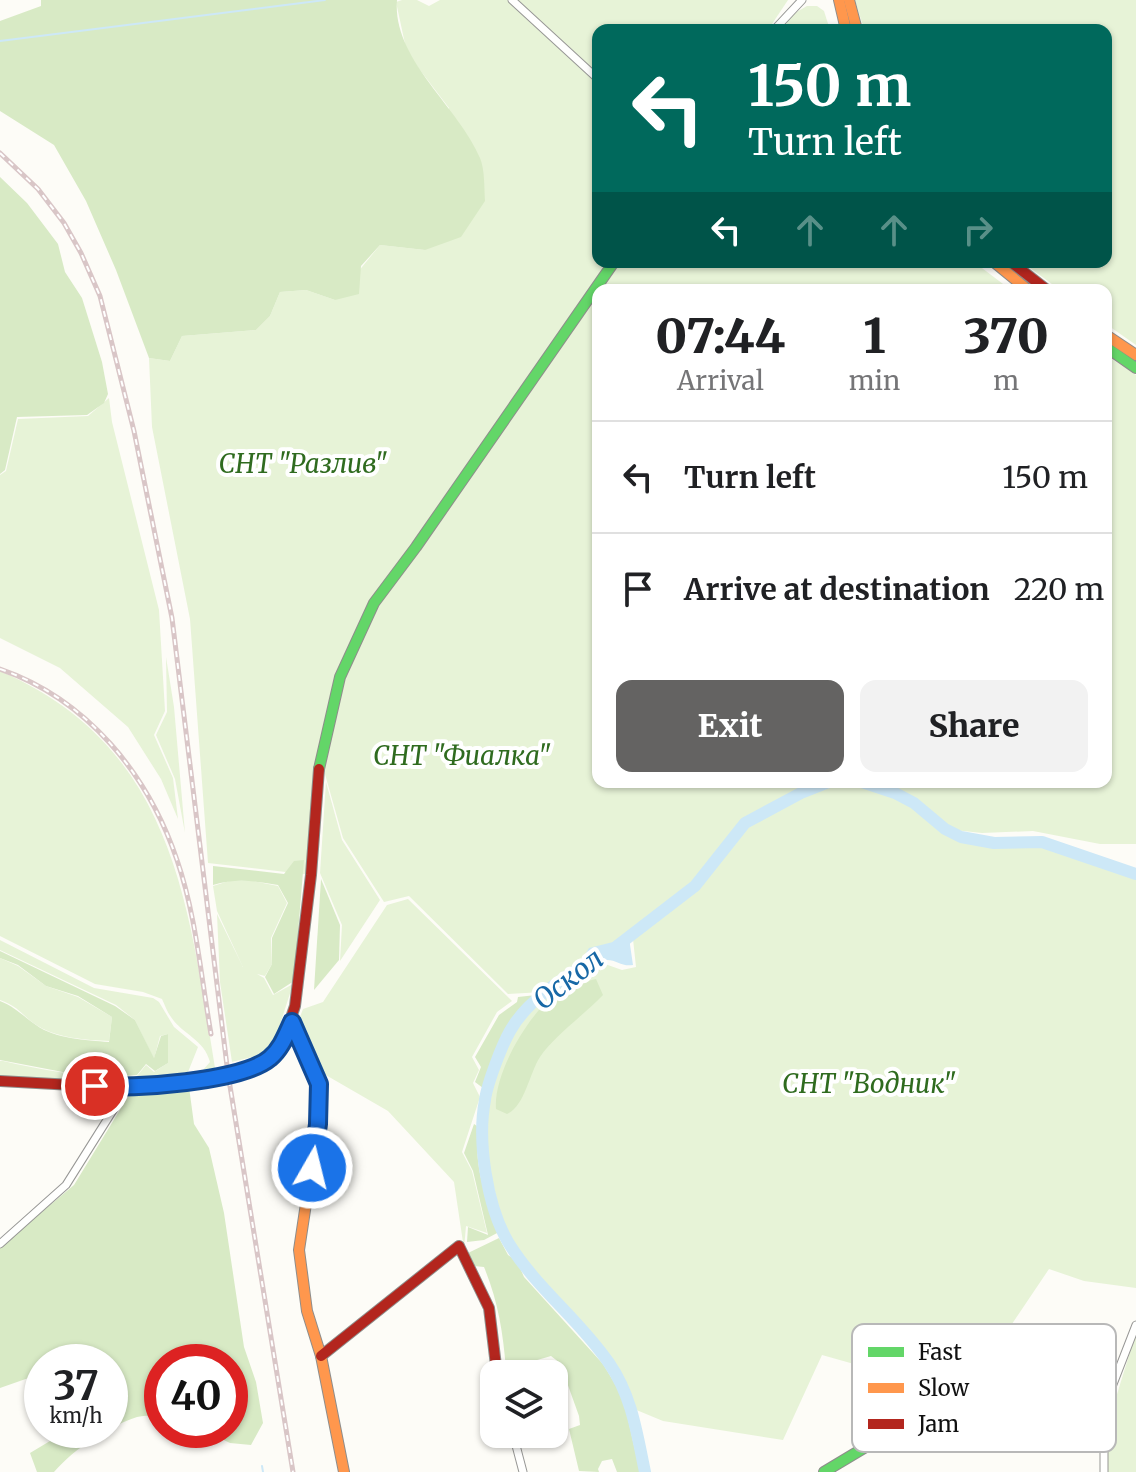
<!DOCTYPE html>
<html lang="en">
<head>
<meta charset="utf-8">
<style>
  body { margin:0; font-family:Merriweather,serif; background:#f2f2f2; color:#202124; height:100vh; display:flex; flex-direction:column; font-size:30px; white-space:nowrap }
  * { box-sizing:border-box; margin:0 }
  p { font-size:26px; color:#757577 }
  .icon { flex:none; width:44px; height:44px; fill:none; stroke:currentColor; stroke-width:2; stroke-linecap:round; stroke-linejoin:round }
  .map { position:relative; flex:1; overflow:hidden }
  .drawer { position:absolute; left:592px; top:284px; width:520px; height:504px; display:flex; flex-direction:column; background:#fff; border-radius:16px; box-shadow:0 2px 6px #0004 }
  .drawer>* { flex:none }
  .banner { position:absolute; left:592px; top:24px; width:520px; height:244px; border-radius:16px; box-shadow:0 2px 6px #0004; background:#00695c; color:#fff; overflow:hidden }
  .fabs { position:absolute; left:480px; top:1360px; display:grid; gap:16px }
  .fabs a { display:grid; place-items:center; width:88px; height:88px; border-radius:16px; background:#fff; box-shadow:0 2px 6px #0004; font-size:40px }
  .speed { position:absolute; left:24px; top:1344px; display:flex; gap:16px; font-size:40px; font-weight:700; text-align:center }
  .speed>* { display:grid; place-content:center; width:104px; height:104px; border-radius:50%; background:#fff; box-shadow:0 2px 6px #0004; line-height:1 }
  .speed small { font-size:20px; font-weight:400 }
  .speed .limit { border:12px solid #d22; background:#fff; color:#111 }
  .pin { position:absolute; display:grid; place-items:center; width:68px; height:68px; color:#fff; margin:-34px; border:4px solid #fff; border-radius:50%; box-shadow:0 2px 8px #0007 }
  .me { position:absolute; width:88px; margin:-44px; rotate:8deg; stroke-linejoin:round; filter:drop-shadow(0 0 6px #0008) }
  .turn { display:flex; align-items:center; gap:28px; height:168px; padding:0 24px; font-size:36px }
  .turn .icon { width:104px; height:104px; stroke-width:2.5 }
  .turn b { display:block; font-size:56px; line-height:68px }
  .lanes { display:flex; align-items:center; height:76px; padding:0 24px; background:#0003; justify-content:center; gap:40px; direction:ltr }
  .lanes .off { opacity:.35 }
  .eta { display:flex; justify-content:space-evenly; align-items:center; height:136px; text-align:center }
  .eta b { font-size:48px; font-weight:800; line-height:56px }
  .primary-button { display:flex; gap:16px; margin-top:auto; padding:16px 24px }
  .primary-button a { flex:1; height:92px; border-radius:16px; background:#646362; color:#fff; font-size:32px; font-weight:800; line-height:92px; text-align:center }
  .primary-button a+a { background:#f2f2f2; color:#202124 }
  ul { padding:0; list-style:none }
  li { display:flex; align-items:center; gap:24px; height:112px; padding:0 24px; border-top:2px solid #e0e0e0 }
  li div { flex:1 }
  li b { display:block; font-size:30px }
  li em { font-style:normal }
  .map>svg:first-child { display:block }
</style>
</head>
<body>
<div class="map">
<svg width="1136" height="1472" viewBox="0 0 1136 1472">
  <rect width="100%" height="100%" fill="#fdfcf7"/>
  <g fill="#e7f3d7">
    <polygon points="402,0 417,0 429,6 440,0 788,0 768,30 598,30 598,262 974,262 1011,290 598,290 598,782 829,782 801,793 745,823 695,886 625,941 543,992 508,994 409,896 384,902 343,838 321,760 311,875 208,863 190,619 152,427 149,358 170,361 182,336 256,330 270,316 280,292 306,290 335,300 380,245 425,250 449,108 407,53 396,2"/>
    <polygon points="855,0 1136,0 1136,345 1106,324 1106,290 1060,290 1022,262 1106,262 1106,30 868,30 862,23"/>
    <polygon points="807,6 817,6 824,11 830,30 782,30 793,14"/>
    <polygon points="1106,355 1136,375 1136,844 1100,844 1033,831 982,833 945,829 914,803 895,792 862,782 1106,782"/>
    <polygon points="109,398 112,422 159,610 165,711 154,735 173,778 178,819 161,779 128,727 60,668 0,638 0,475 6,471 18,419 88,416"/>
    <polygon points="166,657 174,707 185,833 175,779 156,735 167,712"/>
    <path d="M0,671C174,746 188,902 215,1068L203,1070L210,1062C204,1039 183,1035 171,1017C167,1012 165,1005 162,999L143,992L95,984L0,936Z"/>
    <polygon points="326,782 342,840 380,900 340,961 342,925 320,873"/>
    <path d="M842,784C870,787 899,796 921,815C933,825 941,834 956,840C989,851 1012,840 1042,846C1074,853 1106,867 1136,879V1288L1084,1281L1049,1269L964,1395L822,1355L783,1440L663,1421L634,1409L612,1362L578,1321L539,1281L504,1228L487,1160L486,1130L487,1099L512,1032L544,996L574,975L605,964L622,970L636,967L633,939L697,888L747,827L802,797Z"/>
    <polygon points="229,881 253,881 278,886 287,903 271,938 272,964 265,976 257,974 264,978 273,995 293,984 276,1037 260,1055 232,1062 220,982 217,914 243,967 217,911 213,886"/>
    <polygon points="408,899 512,1001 497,1012 472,1057 479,1070 473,1083 480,1097 462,1152 472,1171 487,1233 466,1226 464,1249 454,1182 388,1111 324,1074 302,1035 298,1022 303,1009 323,1002 387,905"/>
    <path d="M0,940L94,988L153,998L159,1002L174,1027L198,1047L188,1072L131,1082L0,1076V1061H3C47,1071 91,1079 137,1076L146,1065L154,1072L168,1063V1034L160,1036L154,1059L135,1020L116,1005L0,950Z"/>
    <path d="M0,958L18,966L46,986L78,997L112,1017L109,1041C86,1040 57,1038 38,1026C22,1016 20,1007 0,1000Z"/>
    <polygon points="1136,1333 1136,1472 1106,1472 1104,1436"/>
  </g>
  <g fill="#d8eac5">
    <path d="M41,0H397C392,59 458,106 480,158C485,170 484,188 485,201L461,237L425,250L380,245L361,266L359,294L335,300L306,290L280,292L270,316L256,330L182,336L170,361L149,358L116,270L86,201L54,145L0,111V21L41,6Z"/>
    <polygon points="0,177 27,203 58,244 65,272 82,298 102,362 108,394 104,403 87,415 17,417 5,470 0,474"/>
    <path d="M304,860L294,981L274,994L265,977L272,964V938L288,903L278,885C255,881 236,878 213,885V866L284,874L294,861Z"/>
    <polygon points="321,879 340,925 339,960 314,990"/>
    <path d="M0,951L115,1006L135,1020L154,1058L161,1036L168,1034V1063L155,1071L146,1064L137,1075L110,1077L68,1073L0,1060V1001C15,1007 23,1016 36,1025C55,1039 86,1040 109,1042L112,1017L78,996L46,986L18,965L0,958Z"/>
    <path d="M596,979L603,995C585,1014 553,1037 540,1057C529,1074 525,1106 507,1114L496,1109C493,1073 530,1011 560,990C569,984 585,982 596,979Z"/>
    <path d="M536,995C511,1023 493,1052 483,1088L475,1082L481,1067L475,1057L499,1015L517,1002L518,997Z"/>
    <path d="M189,1087L194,1124L209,1148L224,1213L244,1347L256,1382L263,1423L251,1445L230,1443L203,1430H230V1362H162V1416C154,1416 145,1415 137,1417C107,1427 74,1449 54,1472H37L30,1453L60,1435L58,1430H110V1362H42V1386L37,1375L0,1388V1247L74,1185L129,1095Z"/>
    <path d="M474,1124L480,1128C471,1160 487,1203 499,1232L484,1240L467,1242L468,1227L488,1235L473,1171L464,1153Z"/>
    <path d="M499,1238L508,1255L517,1261L524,1277L603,1364L623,1397L640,1472H617L612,1459L602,1461L598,1469L599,1472L579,1471L569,1429L580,1425L579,1416L560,1363L551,1356L506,1369C503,1332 498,1301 484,1267L474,1266L468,1253Z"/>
  </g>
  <path fill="#cde8f7" d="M629,938L633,965C622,967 617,960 607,960C596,960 585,970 574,972L589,948Z"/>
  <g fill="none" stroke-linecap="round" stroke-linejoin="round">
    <g stroke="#cde8f7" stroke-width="2">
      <polyline points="0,41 325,0"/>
      <polyline points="262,1466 263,1472"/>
    </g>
    <g stroke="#cde8f7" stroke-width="12">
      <polyline points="862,782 895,793 914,803 945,829 961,837 994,843 1042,842 1136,874"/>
      <polyline points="617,946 695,886 745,823 801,793 829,782"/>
      <path d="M587,964C560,980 526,1002 510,1031C502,1045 487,1084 485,1100C477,1141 487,1206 508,1242C536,1288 579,1319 609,1363C632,1396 637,1434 645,1472"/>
    </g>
    <defs>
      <g id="street">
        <polyline points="512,0 598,79"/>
        <polyline points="774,30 802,0"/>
        <polyline points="0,1244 66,1185 127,1088"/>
        <polyline points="513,1434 523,1472"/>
        <polyline points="1104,1472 1104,1439 1108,1397 1136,1325"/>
      </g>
      <g id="fast">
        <polyline points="1106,347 1136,368"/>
        <polyline points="319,769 340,677 374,603 416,547 614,262"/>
        <polyline points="824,1472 889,1433 1104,1439"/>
      </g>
      <g id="slow">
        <polyline points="839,0 846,30"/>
        <polyline points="849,0 857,30"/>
        <polyline points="994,262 1028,290"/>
        <polyline points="1106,335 1136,355"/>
        <polyline points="292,1022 319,1084 318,1124 299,1250 307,1311 321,1356 344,1472"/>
      </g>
      <g id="jam">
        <polyline points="1011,262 1047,290"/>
        <polyline points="0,1081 127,1088 248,1071 272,1057 282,1044 295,1006 311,875 319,769"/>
        <polyline points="321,1356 459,1246 489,1308 497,1374"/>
      </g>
    </defs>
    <use href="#street" stroke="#979795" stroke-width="9"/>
    <use href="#fast" stroke="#8e8d8b" stroke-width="12"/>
    <use href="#slow" stroke="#8e8d8b" stroke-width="12"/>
    <use href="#jam" stroke="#8e8d8b" stroke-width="12"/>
    <use href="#street" stroke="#fffffe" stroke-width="7"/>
    <use href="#fast" stroke="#63d668" stroke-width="10"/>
    <use href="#slow" stroke="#ff974d" stroke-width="10"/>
    <use href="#jam" stroke="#b3261e" stroke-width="10"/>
    <defs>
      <g id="rail">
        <polyline points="0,153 38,189 64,223 81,253 100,296 134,431 172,618 228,1074 293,1472"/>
        <path d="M0,669C87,699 148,774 177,860C196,915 201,977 211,1034"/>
      </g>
    </defs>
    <use href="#rail" stroke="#d9c6c7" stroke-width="5"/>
    <use href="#rail" stroke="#fff" stroke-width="2" stroke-dasharray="6" stroke-linecap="butt"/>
  </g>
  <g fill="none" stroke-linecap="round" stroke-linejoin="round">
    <defs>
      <path id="route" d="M95,1086C132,1089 242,1082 270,1058C281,1049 286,1035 292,1022L319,1084L318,1124L312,1168"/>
    </defs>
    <use href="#route" stroke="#114b97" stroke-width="20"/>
    <use href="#route" stroke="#1a73e8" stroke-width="14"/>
  </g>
  <g text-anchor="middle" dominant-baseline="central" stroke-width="8" stroke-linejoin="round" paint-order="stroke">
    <g font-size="26" font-style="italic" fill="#2f6b1f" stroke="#fff">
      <text x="303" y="463">СНТ "Разлив"</text>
      <text x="462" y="755">СНТ "Фиалка"</text>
      <text x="869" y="1083">СНТ "Водник"</text>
    </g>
    <g font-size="28" font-style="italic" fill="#1768a6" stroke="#fff">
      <text transform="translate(568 979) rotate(-38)">Оскол</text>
    </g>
  </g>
  <rect x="852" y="1324" width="264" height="128" rx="12" fill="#fff" stroke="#b8b8b8" stroke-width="2"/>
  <rect x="868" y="1347" width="36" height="10" fill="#63d668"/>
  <rect x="868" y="1383" width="36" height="10" fill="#ff974d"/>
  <rect x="868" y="1419" width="36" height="10" fill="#b3261e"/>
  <g font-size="22" fill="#111">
    <text x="918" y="1360">Fast</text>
    <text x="918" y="1396">Slow</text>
    <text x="918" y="1432">Jam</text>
  </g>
</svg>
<div class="fabs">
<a><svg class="icon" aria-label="layers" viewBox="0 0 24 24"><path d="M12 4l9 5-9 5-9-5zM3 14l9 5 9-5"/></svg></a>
</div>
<div class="speed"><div>37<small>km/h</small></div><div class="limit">40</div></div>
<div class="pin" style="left:95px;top:1086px;background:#d93025"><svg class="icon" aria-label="arrive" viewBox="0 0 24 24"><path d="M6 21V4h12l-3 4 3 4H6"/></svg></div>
<svg class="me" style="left:312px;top:1168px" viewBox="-20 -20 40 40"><circle r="17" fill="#1a73e8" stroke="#fff" stroke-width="3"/><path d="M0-11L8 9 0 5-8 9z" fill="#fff"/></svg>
<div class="banner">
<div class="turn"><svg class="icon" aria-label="left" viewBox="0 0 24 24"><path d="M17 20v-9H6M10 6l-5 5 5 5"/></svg><div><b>150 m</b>Turn left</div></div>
<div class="lanes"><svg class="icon" aria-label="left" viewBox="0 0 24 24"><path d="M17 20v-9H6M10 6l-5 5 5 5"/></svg><svg class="icon off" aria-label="ahead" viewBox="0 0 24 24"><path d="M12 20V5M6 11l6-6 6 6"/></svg><svg class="icon off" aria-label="ahead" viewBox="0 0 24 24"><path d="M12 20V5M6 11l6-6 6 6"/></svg><svg class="icon off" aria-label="right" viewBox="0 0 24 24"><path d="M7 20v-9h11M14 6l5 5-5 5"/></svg></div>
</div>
<section class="drawer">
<div class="eta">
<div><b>07:44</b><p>Arrival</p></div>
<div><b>1</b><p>min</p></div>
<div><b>370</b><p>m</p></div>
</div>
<ul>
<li><svg class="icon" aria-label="left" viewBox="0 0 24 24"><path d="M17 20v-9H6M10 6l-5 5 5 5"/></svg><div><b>Turn left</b></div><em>150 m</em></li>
<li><svg class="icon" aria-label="arrive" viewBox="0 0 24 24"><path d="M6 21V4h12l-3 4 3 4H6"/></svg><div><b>Arrive at destination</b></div><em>220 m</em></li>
</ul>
<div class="primary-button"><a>Exit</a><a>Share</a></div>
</section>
</div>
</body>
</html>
